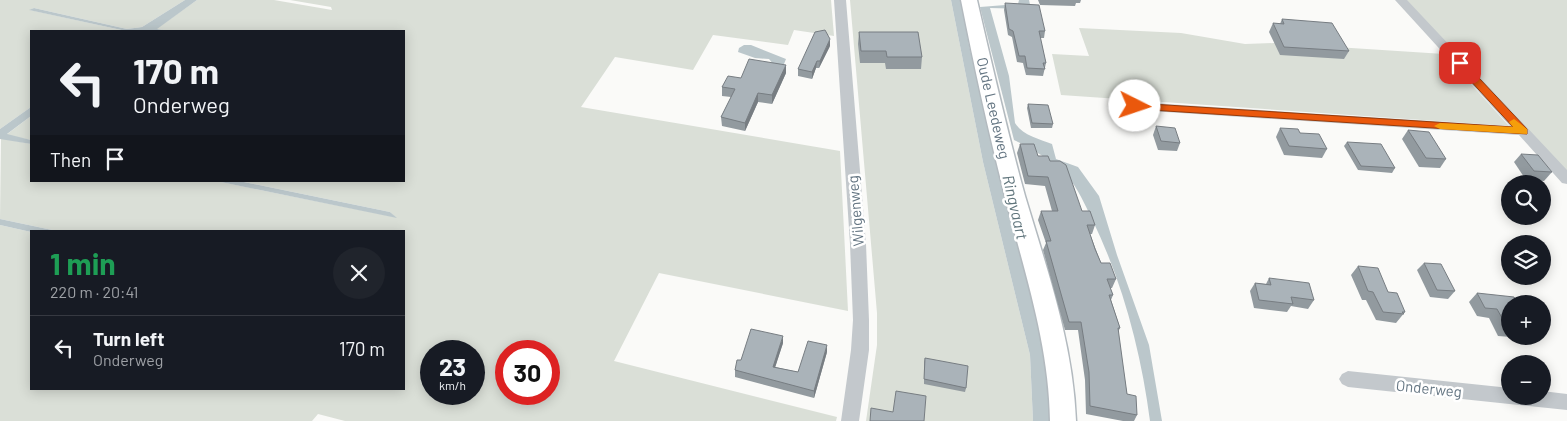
<!DOCTYPE html>
<html lang="en">
<head>
<meta charset="utf-8">
<style>
  body { margin:0; font-family:Barlow,sans-serif; background:#20242c; color:#f1f3f6; height:100vh; display:flex; flex-direction:column; font-size:19px; white-space:nowrap }
  * { box-sizing:border-box; margin:0 }
  p { font-size:16px; color:#9ea1a6 }
  .icon { flex:none; width:28px; height:28px; fill:none; stroke:currentColor; stroke-width:2; stroke-linecap:round; stroke-linejoin:round }
  .map { position:relative; flex:1; overflow:hidden }
  .details { position:absolute; left:30px; top:230px; width:375px; height:160px; display:flex; flex-direction:column; background:#171b24; border-radius:0px; box-shadow:0 2px 12px #0003 }
  .details>* { flex:none }
  .banner { position:absolute; left:30px; top:30px; width:375px; height:152px; border-radius:0px; box-shadow:0 2px 12px #0003; background:#171b24; color:#f1f3f6; overflow:hidden }
  .buttons { position:absolute; left:1501px; top:175px; display:grid; gap:10px }
  .buttons a { display:grid; place-items:center; width:50px; height:50px; border-radius:50%; background:#171b24; box-shadow:0 2px 12px #0003; font-size:25px }
  .speed { position:absolute; left:420px; top:340px; display:flex; gap:10px; font-size:25px; font-weight:700; text-align:center }
  .speed>* { display:grid; place-content:center; width:65px; height:65px; border-radius:50%; background:#171b24; box-shadow:0 2px 12px #0003; line-height:1 }
  .speed small { font-size:12px; font-weight:400 }
  .speed .limit { border:8px solid #d22; background:#fff; color:#111 }
  .pin { position:absolute; display:grid; place-items:center; width:42px; height:42px; color:#fff; margin:-21px; border-radius:10px; box-shadow:0 2px 8px #0006 }
  .me { position:absolute; width:55px; margin:-28px; rotate:94deg; stroke-linejoin:round; filter:drop-shadow(0 0 4px #0008) }
  .turn { display:flex; align-items:center; gap:18px; height:105px; padding:0 20px; font-size:22px }
  .turn .icon { width:65px; height:65px; stroke-width:2.5 }
  .turn b { display:block; font-size:35px; line-height:42px }
  .then { display:flex; align-items:center; height:48px; padding:0 20px; background:#0003; gap:10px; font-size:19px }
  .round { display:grid; place-items:center; flex:none; width:52px; height:52px; border-radius:26px; background:#20242c }
  .overview { display:flex; align-items:center; justify-content:space-between; height:85px; padding:0 20px }
  h1 { font-size:30px; font-weight:700; line-height:38px; color:#1e9e55 }
  ul { padding:0; list-style:none }
  li { display:flex; align-items:center; gap:15px; height:65px; padding:0 20px; border-top:1px solid #363941 }
  li div { flex:1 }
  li b { display:block; font-size:19px }
  li em { font-style:normal }
  .map>svg:first-child { display:block }
</style>
</head>
<body>
<div class="map">
<svg width="1567" height="421" viewBox="0 0 1567 421">
  <rect width="100%" height="100%" fill="#fafaf8"/>
  <g fill="#dadfd7" fill-rule="evenodd">
    <polygon points="0,0 185,0 142,27 127,29 34,8 30,10 126,31 31,31 31,107 0,129"/>
    <path d="M197,0H274L332,10L331,7L290,0H831L834,36L794,30L788,45L713,35L693,70L615,57L581,107L840,151L848,311L659,273L614,361L837,417L836,421H345L318,414L312,421H0V225L31,232V389H404V231H57L0,219L1,138L31,144V181H216L395,217L390,212L239,181H404V31H169L156,29ZM431,351H474V394H431ZM506,351H549V394H506Z"/>
    <polygon points="850,0 951,0 983,162 1030,355 1033,421 866,421 877,345 877,313"/>
    <polygon points="1406,0 1567,0 1567,173"/>
    <polygon points="1079,28 1181,33 1245,44 1274,43 1444,54 1509,126 1061,95 1052,54 1089,56"/>
    <polygon points="31,116 31,140 6,135"/>
  </g>
  <g fill="#bbc7cb">
    <polygon points="185,0 197,0 157,29 169,31 126,31 29,10 34,8 127,29 142,27"/>
    <polygon points="951,0 961,0 969,45 1011,221 1051,371 1053,421 1033,421 1030,355 983,162"/>
    <path d="M1019,0H1029L1031,9L990,8L1009,76L1015,123C1022,135 1039,139 1052,144L1056,159L1078,167L1099,196L1117,255L1149,345L1162,421H1150C1141,352 1123,283 1092,219C1085,205 1078,188 1067,176C1052,161 1034,149 1014,140L980,7L1018,4Z"/>
    <polygon points="744,45 751,45 786,59 784,64 774,65 769,59 755,58 738,52 739,48"/>
    <polygon points="31,107 31,116 7,134 31,140 31,144 0,139 0,129"/>
    <polygon points="216,181 239,181 390,212 397,218"/>
    <polygon points="0,219 57,231 31,232 0,225"/>
  </g>
  <g fill="none" stroke-linecap="round" stroke-linejoin="round">
    <defs>
      <path id="secondary" d="M961,0H977C992,65 1007,131 1025,196C1047,270 1073,342 1076,421H1050C1049,343 1024,271 1005,196C988,131 974,65 961,0Z"/>
    </defs>
    <use href="#secondary" stroke="#b3babf" stroke-width="3"/>
    <g fill="#c3c8cc" fill-rule="evenodd">
      <polygon points="834,0 846,0 866,244 869,320 869,350 859,421 841,421 851,350 853,320 850,244"/>
      <polygon points="1395,0 1407,0 1567,170 1567,184 1562,183 1519,135 1135,110 1128,106 1135,102 1510,126"/>
      <polygon points="1348,371 1510,388 1510,396 1542,396 1542,391 1567,394 1567,410 1348,387 1342,384 1339,379 1342,374"/>
    </g>
    <use href="#secondary" fill="#fff" fill-rule="evenodd"/>
  </g>
  <g fill="#929a9f">
    <polygon points="1038,0 1081,0 1080,3 1076,3 1075,6 1040,5"/>
    <polygon points="1005,3 1045,31 1044,38 1040,38 1046,63 1043,76 1026,75 1023,63 1017,62 1012,37 1008,35 1004,10"/>
    <polygon points="1282,19 1349,51 1344,59 1280,55 1269,32 1273,23 1280,24"/>
    <polygon points="859,32 922,57 921,69 886,69 885,63 860,63 858,44"/>
    <polygon points="830,46 819,68 816,68 812,79 798,76 798,69"/>
    <polygon points="786,73 772,104 758,102 745,131 722,126 721,117 731,97 722,96 722,87 741,78"/>
    <polygon points="1028,104 1053,124 1052,128 1031,128 1027,108"/>
    <polygon points="1156,126 1180,143 1177,151 1158,150 1153,135"/>
    <polygon points="1280,128 1300,133 1327,149 1322,158 1284,155 1276,137"/>
    <polygon points="1408,130 1446,159 1440,168 1419,167 1402,139"/>
    <polygon points="1347,142 1395,168 1392,173 1358,170 1344,146"/>
    <polygon points="1020,144 1038,156 1050,161 1082,211 1095,225 1092,234 1090,234 1101,263 1116,279 1112,288 1110,288 1113,295 1111,300 1120,328 1118,332 1127,394 1137,415 1134,421 1123,421 1086,414 1085,380 1078,330 1065,330 1043,250 1046,243 1038,220 1041,211 1052,211 1045,186 1025,184 1017,153"/>
    <polygon points="1521,154 1552,172 1544,181 1526,180 1514,162"/>
    <polygon points="1424,263 1455,291 1448,299 1430,297 1417,270"/>
    <polygon points="1358,266 1388,292 1405,312 1396,323 1376,320 1366,300 1362,300 1351,275"/>
    <polygon points="1269,278 1314,300 1308,309 1291,306 1287,312 1254,308 1250,291 1255,283 1266,284"/>
    <polygon points="1477,293 1510,304 1510,336 1526,336 1524,338 1498,336 1489,318 1477,316 1469,302"/>
    <polygon points="783,343 775,367 798,372 827,352 814,398 735,377 735,370 741,360"/>
    <polygon points="925,358 966,388 965,392 924,384 924,362"/>
  </g>
  <g fill="#777d82">
    <polygon points="830,39 830,46 819,68 820,61"/>
    <polygon points="817,61 816,68 812,79 812,72"/>
    <polygon points="786,65 786,73 772,104 772,95"/>
    <polygon points="758,93 758,102 745,131 745,123"/>
    <polygon points="783,336 783,343 773,374 773,367"/>
    <polygon points="827,345 827,352 814,398 814,391"/>
  </g>
  <g fill="#aab3b9" stroke="#777d82">
    <polygon points="1005,3 1039,5 1045,31 1039,31 1046,63 1043,63 1045,69 1027,68 1025,56 1019,56 1013,31 1009,29"/>
    <polygon points="1282,19 1332,23 1349,51 1284,47 1273,23 1284,24"/>
    <polygon points="825,30 830,39 820,61 817,61 812,72 798,69 815,32"/>
    <polygon points="859,32 918,32 922,57 887,57 886,51 861,51"/>
    <polygon points="749,59 786,65 772,95 758,93 745,123 721,117 735,89 722,87 728,76 741,78"/>
    <polygon points="1028,104 1048,105 1053,124 1032,123"/>
    <polygon points="1156,126 1175,128 1180,143 1161,141"/>
    <polygon points="1280,128 1298,129 1300,133 1319,134 1327,149 1289,146"/>
    <polygon points="1408,130 1429,132 1446,159 1426,158"/>
    <polygon points="1347,142 1381,144 1395,168 1361,166"/>
    <polygon points="1020,144 1034,144 1038,156 1048,156 1050,161 1060,161 1066,165 1082,211 1090,211 1095,225 1087,225 1095,249 1101,263 1110,263 1116,279 1107,279 1113,295 1109,295 1120,328 1118,328 1127,394 1136,396 1137,415 1090,406 1089,372 1081,322 1069,322 1046,241 1051,241 1041,211 1058,211 1048,177 1028,176"/>
    <polygon points="1521,154 1538,155 1552,172 1534,171"/>
    <polygon points="1424,263 1441,264 1455,291 1437,290"/>
    <polygon points="1358,266 1378,268 1388,292 1397,293 1405,312 1402,312 1404,314 1383,312 1373,292 1368,291"/>
    <polygon points="1269,278 1309,283 1314,300 1291,297 1293,304 1259,300 1255,283 1271,285"/>
    <polygon points="1477,293 1514,297 1518,304 1510,304 1510,328 1507,327 1497,309 1485,308"/>
    <polygon points="751,329 783,336 773,367 798,372 808,341 827,345 814,391 735,370 737,360 741,360"/>
    <polygon points="925,358 968,366 966,388 924,379"/>
    <polygon points="896,391 926,396 924,421 870,421 871,408 893,412"/>
  </g>
  <polygon fill="#ea580c" stroke="#983908" points="1456,61 1463,61 1527,129 1527,134 1135,109 1130,106 1135,103 1513,127 1456,65"/>
  <polygon fill="#f59e0b" points="1514,119 1527,129 1527,134 1440,129 1434,126 1440,123 1513,127 1509,122"/>
  <g text-anchor="middle" dominant-baseline="central" stroke-width="5" stroke-linejoin="round" paint-order="stroke">
    <g font-size="15" fill="#657683" stroke="#fff">
      <text transform="translate(994 108) rotate(77)">Oude Leedeweg</text>
      <text transform="translate(855 211) rotate(-95)">Wilgenweg</text>
      <text transform="translate(1429 388) rotate(6)">Onderweg</text>
    </g>
    <g font-size="16" font-style="italic" fill="#60757c" stroke="#fff">
      <text transform="translate(1016 207) rotate(77)">Ringvaart</text>
    </g>
  </g>
</svg>
<div class="buttons">
<a><svg class="icon" aria-label="search" viewBox="0 0 24 24"><circle cx="10" cy="10" r="6"/><path d="M15 15l6 6"/></svg></a>
<a><svg class="icon" aria-label="layers" viewBox="0 0 24 24"><path d="M12 4l9 5-9 5-9-5zM3 14l9 5 9-5"/></svg></a>
<a>+</a>
<a>−</a>
</div>
<div class="speed"><div>23<small>km/h</small></div><div class="limit">30</div></div>
<div class="pin" style="left:1460px;top:63px;background:#d93025"><svg class="icon" aria-label="arrive" viewBox="0 0 24 24"><path d="M6 21V4h12l-3 4 3 4H6"/></svg></div>
<svg class="me" style="left:1135px;top:106px" viewBox="-20 -20 40 40"><circle r="19" fill="#fff"/><path d="M0-13L10 11 0 6-10 11z" fill="#ea580c"/></svg>
<div class="banner">
<div class="turn"><svg class="icon" aria-label="left" viewBox="0 0 24 24"><path d="M17 20v-9H6M10 6l-5 5 5 5"/></svg><div><b>170 m</b>Onderweg</div></div>
<div class="then">Then<svg class="icon" aria-label="arrive" viewBox="0 0 24 24"><path d="M6 21V4h12l-3 4 3 4H6"/></svg></div>
</div>
<section class="details">
<div class="overview"><div><h1>1 min</h1><p>220 m · 20:41</p></div><a class="round"><svg class="icon" aria-label="close" viewBox="0 0 24 24"><path d="M6 6l12 12M18 6L6 18"/></svg></a></div>
<ul>
<li><svg class="icon" aria-label="left" viewBox="0 0 24 24"><path d="M17 20v-9H6M10 6l-5 5 5 5"/></svg><div><b>Turn left</b><p>Onderweg</p></div><em>170 m</em></li>
</ul>
</section>
</div>
</body>
</html>
